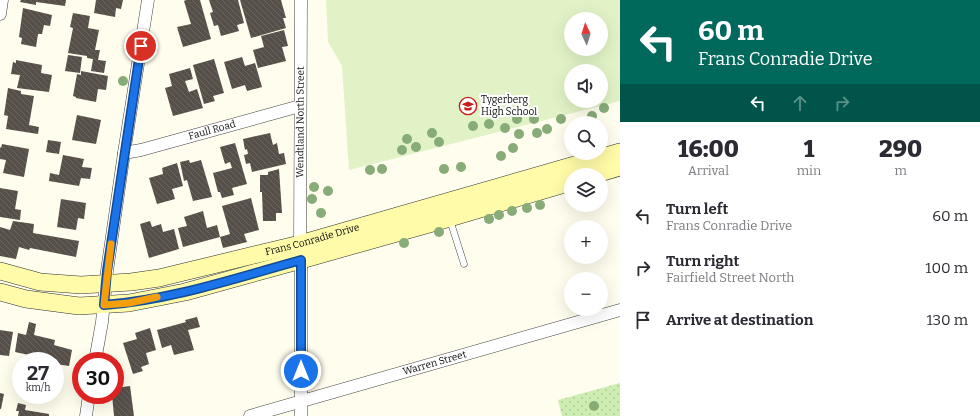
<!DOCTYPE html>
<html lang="en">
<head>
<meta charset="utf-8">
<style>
  body { margin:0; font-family:Bitter,serif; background:#f2f2f3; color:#2b2b33; height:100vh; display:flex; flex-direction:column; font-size:15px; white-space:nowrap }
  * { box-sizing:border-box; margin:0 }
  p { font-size:13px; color:#7c7c81 }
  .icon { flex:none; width:22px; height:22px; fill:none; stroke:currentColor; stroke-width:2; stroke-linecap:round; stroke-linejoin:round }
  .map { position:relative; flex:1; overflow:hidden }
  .details { display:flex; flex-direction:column; background:#fff; width:360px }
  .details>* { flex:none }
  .hud { background:#00695c; color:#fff; overflow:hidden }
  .needle { width:26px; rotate:356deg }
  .fabs { position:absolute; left:564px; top:12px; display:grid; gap:8px }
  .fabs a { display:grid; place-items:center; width:44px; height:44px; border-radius:50%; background:#fff; box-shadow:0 4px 16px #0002; font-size:20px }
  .speed { position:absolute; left:12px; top:352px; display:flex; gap:8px; font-size:20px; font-weight:700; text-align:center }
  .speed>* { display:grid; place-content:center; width:52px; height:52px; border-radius:50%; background:#fff; box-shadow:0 4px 16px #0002; line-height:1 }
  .speed small { font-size:10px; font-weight:400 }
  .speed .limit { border:6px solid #d22; background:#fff; color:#111 }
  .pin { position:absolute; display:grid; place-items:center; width:34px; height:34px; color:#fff; margin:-17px; border:2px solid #fff; border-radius:50%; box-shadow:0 1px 4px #0007 }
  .me { position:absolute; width:44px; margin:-22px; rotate:0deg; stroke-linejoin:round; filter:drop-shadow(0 0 3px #0008) }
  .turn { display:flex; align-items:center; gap:14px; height:84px; padding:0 12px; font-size:18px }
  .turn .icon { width:52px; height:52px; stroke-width:2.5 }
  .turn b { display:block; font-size:28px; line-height:34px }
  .lanes { display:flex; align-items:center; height:38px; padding:0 12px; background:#0003; justify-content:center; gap:20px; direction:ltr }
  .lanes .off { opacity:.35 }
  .eta { display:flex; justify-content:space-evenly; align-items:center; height:68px; text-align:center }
  .eta b { font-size:24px; font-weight:800; line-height:28px }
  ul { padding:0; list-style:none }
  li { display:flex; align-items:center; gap:12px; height:52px; padding:0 12px }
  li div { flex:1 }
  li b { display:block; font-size:15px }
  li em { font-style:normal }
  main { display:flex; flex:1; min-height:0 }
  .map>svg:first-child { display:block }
</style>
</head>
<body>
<main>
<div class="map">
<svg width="620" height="416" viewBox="0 0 620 416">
  <defs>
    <pattern id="park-dots" width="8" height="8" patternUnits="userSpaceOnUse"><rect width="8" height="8" fill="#cdedb3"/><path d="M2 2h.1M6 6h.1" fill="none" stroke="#afca99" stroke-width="1.8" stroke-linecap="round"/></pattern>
    <pattern id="building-back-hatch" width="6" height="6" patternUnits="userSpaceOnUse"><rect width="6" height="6" fill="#574f49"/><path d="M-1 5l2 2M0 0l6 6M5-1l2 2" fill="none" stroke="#6a645f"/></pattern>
  </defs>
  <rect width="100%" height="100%" fill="#fffded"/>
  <polygon fill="url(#park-dots)" points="620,383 620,416 562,416 558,400"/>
  <path fill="#e1f3c6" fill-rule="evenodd" d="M326,0H620V101L349,170L342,66L328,42ZM571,19H601V49H571ZM571,71H601V101H571Z"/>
  <g fill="url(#building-back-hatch)">
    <polygon points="21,0 66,0 65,6 36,2 36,5 20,2"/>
    <polygon points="96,0 123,0 121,9 116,8 115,17 94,13"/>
    <polygon points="186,0 200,0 211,39 183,47 177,27 191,24 184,1"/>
    <polygon points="209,0 238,0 244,23 237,25 239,31 221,36 218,25 214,26 210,13 213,12"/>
    <polygon points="240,0 281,0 286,18 283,18 286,28 251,38"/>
    <polygon points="23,8 52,15 50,26 44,25 42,34 38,34 36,47 21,44 22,38 19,37"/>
    <polygon points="73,13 90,16 88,28 99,30 95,50 100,50 98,60 106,61 104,73 91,71 93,59 87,58 87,56 68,53 73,28 70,27"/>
    <polygon points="284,30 288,46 282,47 286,61 258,68 253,50 264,47 261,36"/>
    <polygon points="68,55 82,57 80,73 65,71"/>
    <polygon points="242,57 245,66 255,63 262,87 247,91 245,85 232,89 224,62"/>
    <polygon points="214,59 224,93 213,96 215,101 204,104 193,65"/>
    <polygon points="16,60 42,65 41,73 52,75 49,92 17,88 20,75 11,74 13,62 16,63"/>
    <polygon points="190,68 193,79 185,81 189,92 197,89 203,108 173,116 165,88 172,86 169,74"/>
    <polygon points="81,71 108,76 106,90 98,89 96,102 76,98 76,97 73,96 77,74 81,75"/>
    <polygon points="8,88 21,91 21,94 34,96 29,125 39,127 38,134 6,129 8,116 4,115"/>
    <polygon points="77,115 101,120 96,144 72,140"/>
    <polygon points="270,133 273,145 277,143 279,154 284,153 286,164 252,172 250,163 246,164 244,155 248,154 247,149 245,150 243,139"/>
    <polygon points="48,140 61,142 59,154 46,152"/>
    <polygon points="235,143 247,184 232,188 234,195 222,198 220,192 218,192 213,173 232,168 230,162 225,164 220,147"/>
    <polygon points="2,144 29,149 24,177 3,173 6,160 0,159 0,147 1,148"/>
    <polygon points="63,155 84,159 82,167 92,168 90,179 81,178 79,186 49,181 50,173 59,175"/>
    <polygon points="189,160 190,163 201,160 212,197 193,201 187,180 184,181 180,162"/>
    <polygon points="177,163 183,186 172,189 175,199 157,204 149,178 163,174 162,168"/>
    <polygon points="279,169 282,213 276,213 276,221 263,221 262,192 260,192 260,175 268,175 268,172"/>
    <polygon points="0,188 18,191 15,209 21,210 20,220 0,217"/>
    <polygon points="251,198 259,230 244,234 247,242 223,248 220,237 230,234 222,206"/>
    <polygon points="61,199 86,203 84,219 78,218 76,230 57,227"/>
    <polygon points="203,211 207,228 217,225 220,237 183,247 178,228 187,226 184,217"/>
    <polygon points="13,221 34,224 33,233 79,241 76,257 30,248 29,250 19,247 16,259 0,256 0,227 10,230"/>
    <polygon points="150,221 152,227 161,224 163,232 174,229 179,249 149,258 140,224"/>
    <polygon points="197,317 200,327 188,330 194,350 174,355 171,345 162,348 157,330 186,322 185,320"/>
    <polygon points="29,322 36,324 34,335 55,340 54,345 72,350 69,366 56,364 57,361 15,352 18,333 26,335"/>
    <polygon points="150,328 156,350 146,353 149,364 141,367 143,371 133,374 123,343 137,339 135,333"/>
    <polygon points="0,330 13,332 9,356 0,355"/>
    <polygon points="130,386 134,416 114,416 112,395 115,395 115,388"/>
    <polygon points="0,393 4,394 1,409 0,409"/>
    <polygon points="27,395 48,395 47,401 27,397"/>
    <polygon points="18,403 26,405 25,410 49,414 49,416 18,416 19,411 16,411"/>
  </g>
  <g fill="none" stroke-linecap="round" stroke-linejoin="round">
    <defs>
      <polyline id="lane" points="450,220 464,264"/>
      <g id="street">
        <polyline points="0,14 2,0"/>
        <path id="s1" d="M124,153L141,150L300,106"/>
        <path id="s2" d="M300,244L301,0"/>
        <polyline points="95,361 102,322 107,271 124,153 148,0"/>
        <polyline points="86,416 89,395"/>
        <path id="s3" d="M250,416L620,310"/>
        <polyline points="301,416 301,260"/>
      </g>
      <g id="secondary">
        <polyline points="593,175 620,167"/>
        <path id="s4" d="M0,271L40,282L81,285L131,282L159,278L300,244L620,152"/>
        <polyline points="0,292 26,299 79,306 129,303 185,292 301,260 436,222 571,182"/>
      </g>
    </defs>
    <use href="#lane" stroke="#404040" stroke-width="7"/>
    <use href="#street" stroke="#404040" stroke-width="13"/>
    <use href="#secondary" stroke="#2f2f2f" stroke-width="18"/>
    <use href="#lane" stroke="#fff" stroke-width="6"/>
    <use href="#street" stroke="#fff" stroke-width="12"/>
    <use href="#secondary" stroke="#fffba8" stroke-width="17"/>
  </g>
  <g fill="#87ac78">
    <circle cx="130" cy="50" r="5"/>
    <circle cx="123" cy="81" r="5"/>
    <circle cx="604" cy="108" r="5"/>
    <circle cx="592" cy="116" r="5"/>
    <circle cx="517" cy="119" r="5"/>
    <circle cx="534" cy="119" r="5"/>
    <circle cx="561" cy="119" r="5"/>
    <circle cx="489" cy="124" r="5"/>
    <circle cx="473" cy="126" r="5"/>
    <circle cx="505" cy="128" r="5"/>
    <circle cx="547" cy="129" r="5"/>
    <circle cx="432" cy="133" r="5"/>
    <circle cx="537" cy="133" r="5"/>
    <circle cx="519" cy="134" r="5"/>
    <circle cx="407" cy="139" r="5"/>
    <circle cx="439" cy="142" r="5"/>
    <circle cx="416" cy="147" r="5"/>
    <circle cx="513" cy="148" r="5"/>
    <circle cx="402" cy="150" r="5"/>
    <circle cx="501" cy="156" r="5"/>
    <circle cx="461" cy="167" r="5"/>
    <circle cx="382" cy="169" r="5"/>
    <circle cx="444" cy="169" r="5"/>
    <circle cx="370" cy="170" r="5"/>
    <circle cx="314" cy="187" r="5"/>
    <circle cx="328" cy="191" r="5"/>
    <circle cx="312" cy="199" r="5"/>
    <circle cx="540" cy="205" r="5"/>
    <circle cx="527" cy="208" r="5"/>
    <circle cx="512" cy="211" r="5"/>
    <circle cx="321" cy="213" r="5"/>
    <circle cx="499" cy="215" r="5"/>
    <circle cx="489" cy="219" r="5"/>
    <circle cx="439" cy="232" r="5"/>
    <circle cx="404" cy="243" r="5"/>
    <circle cx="594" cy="406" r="5"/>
  </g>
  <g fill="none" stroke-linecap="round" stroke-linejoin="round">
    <defs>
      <path id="route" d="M141,46L107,271L104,305C171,300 236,278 301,260V371"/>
    </defs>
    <use href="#route" stroke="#114b97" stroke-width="10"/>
    <use href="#route" stroke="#1a73e8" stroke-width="7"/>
    <polyline stroke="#f59e0b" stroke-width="7" points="111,244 104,305 129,303 157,297"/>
  </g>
  <defs>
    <symbol id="school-ring" viewBox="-11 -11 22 22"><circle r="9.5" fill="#fff" stroke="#c91d1a" stroke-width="1.5"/><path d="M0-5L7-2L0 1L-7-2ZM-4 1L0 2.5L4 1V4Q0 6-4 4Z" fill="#c91d1a"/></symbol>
  </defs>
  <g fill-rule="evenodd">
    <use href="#school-ring" x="458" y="96" width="20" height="20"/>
  </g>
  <g text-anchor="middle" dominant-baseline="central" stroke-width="4" stroke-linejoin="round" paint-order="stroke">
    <g font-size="10" fill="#0d0d0d" stroke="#fff" text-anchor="start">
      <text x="481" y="100">Tygerberg<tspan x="481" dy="12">High School</tspan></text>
    </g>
    <g font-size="10" fill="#0d0d0d" stroke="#fff">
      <text stroke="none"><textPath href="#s2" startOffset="122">Wendtland North Street</textPath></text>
      <text stroke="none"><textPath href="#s1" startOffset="91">Faull Road</textPath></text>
      <text stroke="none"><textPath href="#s4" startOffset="319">Frans Conradie Drive</textPath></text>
      <text stroke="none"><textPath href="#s3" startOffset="192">Warren Street</textPath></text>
    </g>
  </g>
</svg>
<div class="fabs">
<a><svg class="needle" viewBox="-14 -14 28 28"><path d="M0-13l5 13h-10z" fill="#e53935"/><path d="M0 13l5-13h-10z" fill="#7c7c81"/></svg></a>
<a><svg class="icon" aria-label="sound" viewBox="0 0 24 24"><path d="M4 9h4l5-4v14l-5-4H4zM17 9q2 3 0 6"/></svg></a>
<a><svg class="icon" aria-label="search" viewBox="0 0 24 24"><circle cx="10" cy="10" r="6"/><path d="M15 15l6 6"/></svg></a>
<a><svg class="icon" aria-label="layers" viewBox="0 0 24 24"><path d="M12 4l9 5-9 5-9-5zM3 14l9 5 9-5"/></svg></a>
<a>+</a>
<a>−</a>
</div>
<div class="speed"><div>27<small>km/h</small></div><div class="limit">30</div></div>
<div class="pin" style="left:141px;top:46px;background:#d93025"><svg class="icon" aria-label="arrive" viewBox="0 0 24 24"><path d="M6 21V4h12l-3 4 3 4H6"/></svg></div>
<svg class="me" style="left:301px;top:371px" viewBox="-20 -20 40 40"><circle r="17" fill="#1a73e8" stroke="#fff" stroke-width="3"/><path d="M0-11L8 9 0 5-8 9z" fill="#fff"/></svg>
</div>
<section class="details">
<div class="hud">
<div class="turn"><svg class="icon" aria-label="left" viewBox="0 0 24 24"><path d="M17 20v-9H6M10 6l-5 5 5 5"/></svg><div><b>60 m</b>Frans Conradie Drive</div></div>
<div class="lanes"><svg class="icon" aria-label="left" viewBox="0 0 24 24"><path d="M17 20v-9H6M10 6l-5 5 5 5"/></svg><svg class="icon off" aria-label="ahead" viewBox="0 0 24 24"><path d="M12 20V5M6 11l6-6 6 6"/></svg><svg class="icon off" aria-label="right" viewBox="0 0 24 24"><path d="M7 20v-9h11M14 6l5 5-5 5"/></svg></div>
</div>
<div class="eta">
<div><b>16:00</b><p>Arrival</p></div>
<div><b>1</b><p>min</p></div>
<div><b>290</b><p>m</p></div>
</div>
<ul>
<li><svg class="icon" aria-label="left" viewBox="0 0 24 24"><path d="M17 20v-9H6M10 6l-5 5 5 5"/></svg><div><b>Turn left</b><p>Frans Conradie Drive</p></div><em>60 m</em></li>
<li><svg class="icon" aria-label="right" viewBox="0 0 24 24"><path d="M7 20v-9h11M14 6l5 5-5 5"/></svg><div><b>Turn right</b><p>Fairfield Street North</p></div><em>100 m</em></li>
<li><svg class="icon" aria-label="arrive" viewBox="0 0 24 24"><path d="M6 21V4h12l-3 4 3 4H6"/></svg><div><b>Arrive at destination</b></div><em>130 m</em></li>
</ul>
</section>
</main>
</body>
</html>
